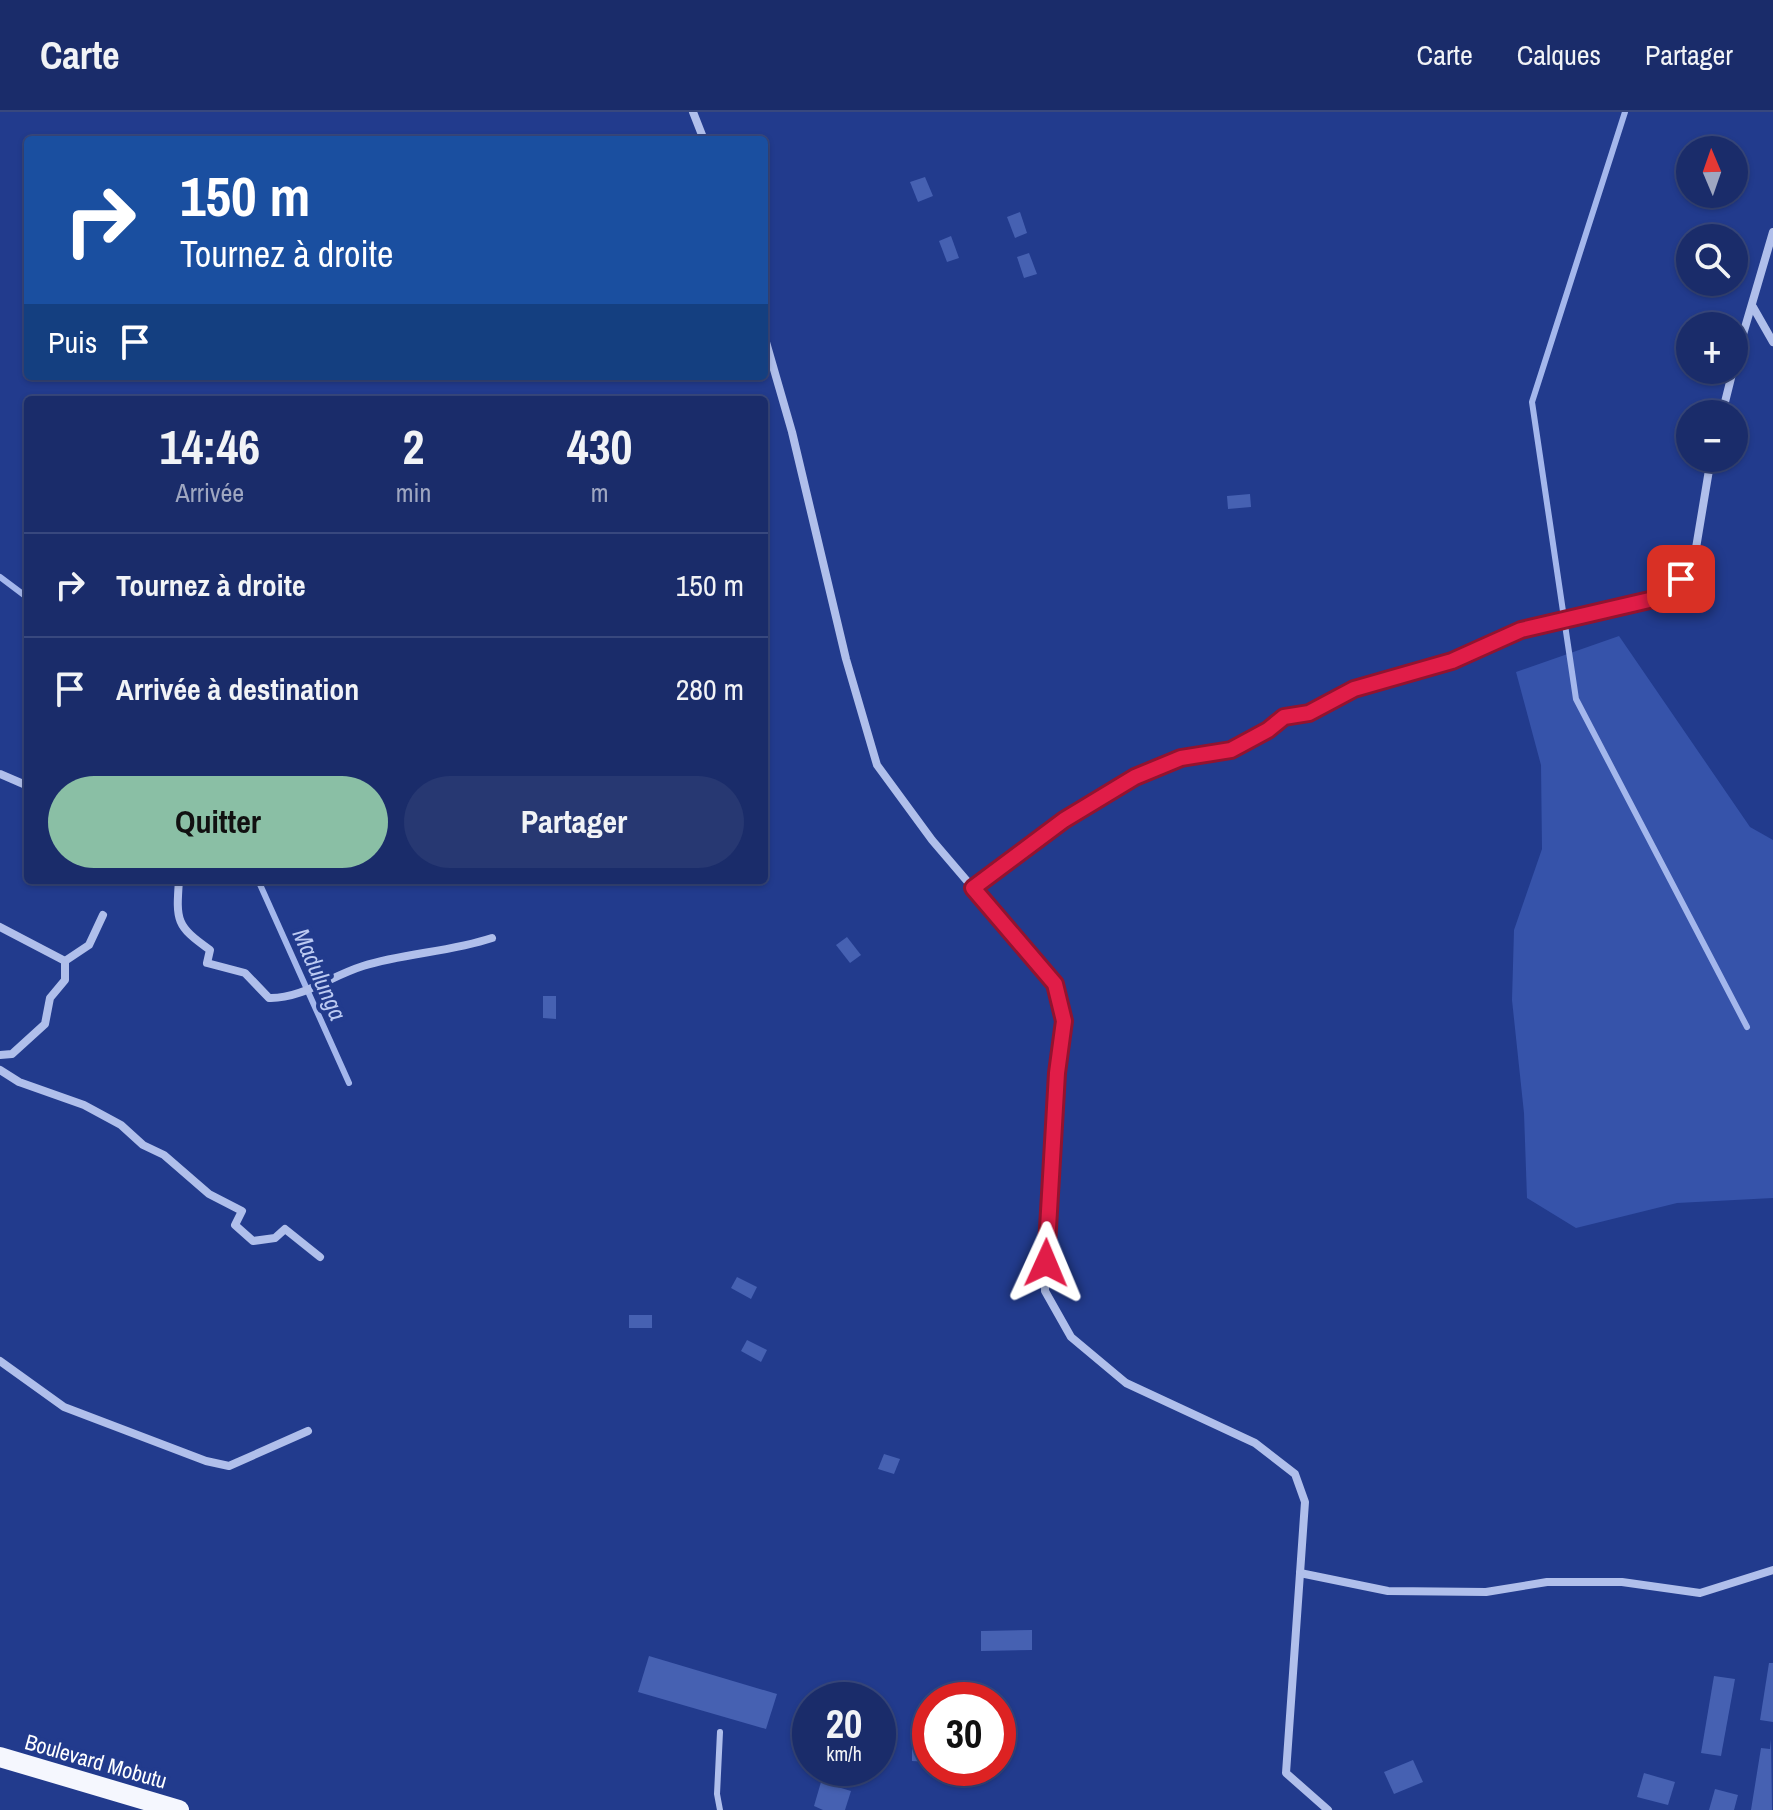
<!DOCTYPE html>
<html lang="fr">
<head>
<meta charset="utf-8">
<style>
  body { margin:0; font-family:"Archivo Narrow",sans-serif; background:#273872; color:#f1f3f6; height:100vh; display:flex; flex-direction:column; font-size:30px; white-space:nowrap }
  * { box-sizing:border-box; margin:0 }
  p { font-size:26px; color:#9fa7c1 }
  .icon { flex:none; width:44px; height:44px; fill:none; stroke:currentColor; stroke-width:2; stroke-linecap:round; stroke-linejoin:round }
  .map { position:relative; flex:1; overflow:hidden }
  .details { position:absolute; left:24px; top:284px; width:744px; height:488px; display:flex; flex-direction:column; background:#1a2c6a; border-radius:8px; box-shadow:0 2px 6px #0004,0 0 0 2px #38487e }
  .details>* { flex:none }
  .hud { position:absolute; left:24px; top:24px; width:744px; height:244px; border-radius:8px; box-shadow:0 2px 6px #0004,0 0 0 2px #38487e; background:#1a4fa0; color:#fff; overflow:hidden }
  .needle { width:52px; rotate:358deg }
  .controls { position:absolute; left:1676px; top:24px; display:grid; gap:16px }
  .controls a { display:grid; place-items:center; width:72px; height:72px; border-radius:50%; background:#1a2c6a; box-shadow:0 2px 6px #0004,0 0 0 2px #38487e; font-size:40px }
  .speed { position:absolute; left:792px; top:1570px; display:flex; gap:16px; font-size:40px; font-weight:700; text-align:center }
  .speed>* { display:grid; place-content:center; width:104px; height:104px; border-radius:50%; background:#1a2c6a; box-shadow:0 2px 6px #0004,0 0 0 2px #38487e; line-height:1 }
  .speed small { font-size:20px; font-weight:400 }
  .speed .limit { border:12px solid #d22; background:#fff; color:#111 }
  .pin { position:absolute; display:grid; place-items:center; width:68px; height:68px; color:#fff; margin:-34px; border-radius:16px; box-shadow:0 4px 12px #0006 }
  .me { position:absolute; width:88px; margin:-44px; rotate:1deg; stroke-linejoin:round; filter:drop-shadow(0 0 6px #0008) }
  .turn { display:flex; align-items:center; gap:28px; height:168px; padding:0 24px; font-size:36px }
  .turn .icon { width:104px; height:104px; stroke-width:2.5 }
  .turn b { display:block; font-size:56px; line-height:68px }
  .then { display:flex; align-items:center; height:76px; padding:0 24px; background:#0003; gap:16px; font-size:30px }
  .eta { display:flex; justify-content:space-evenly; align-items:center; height:136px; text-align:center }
  .eta b { font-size:48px; font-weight:700; line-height:56px }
  .primary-button { display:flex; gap:16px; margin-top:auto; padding:16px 24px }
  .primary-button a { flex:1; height:92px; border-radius:48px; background:#8abfa5; color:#111; font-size:32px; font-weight:700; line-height:92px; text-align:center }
  .primary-button a+a { background:#273872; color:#f1f3f6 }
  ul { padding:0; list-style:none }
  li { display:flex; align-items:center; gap:24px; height:104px; padding:0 24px; border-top:2px solid #38487e }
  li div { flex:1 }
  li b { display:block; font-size:30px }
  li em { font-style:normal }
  header { display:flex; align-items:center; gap:48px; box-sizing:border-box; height:112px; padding:0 40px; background:#1a2c6a; border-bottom:2px solid #38487e }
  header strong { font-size:38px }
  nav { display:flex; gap:44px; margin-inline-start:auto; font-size:28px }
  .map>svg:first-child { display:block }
</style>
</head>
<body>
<header>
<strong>Carte</strong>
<nav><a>Carte</a><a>Calques</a><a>Partager</a></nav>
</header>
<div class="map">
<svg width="1773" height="1698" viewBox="0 0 1773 1698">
  <rect width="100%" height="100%" fill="#223b8d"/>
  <polygon fill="#3653aa" points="1619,524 1750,715 1773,728 1773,1086 1677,1091 1576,1116 1527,1086 1524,1001 1512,888 1514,818 1542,737 1541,653 1516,560"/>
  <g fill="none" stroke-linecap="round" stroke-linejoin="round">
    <g stroke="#a4b7ec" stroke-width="6">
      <polyline points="1625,0 1532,290 1576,587 1747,915"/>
      <polyline points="0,465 28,486"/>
      <polyline points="258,768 349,971"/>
    </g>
  </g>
  <g fill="#4661b2">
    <polygon points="925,65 933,84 918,90 910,70"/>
    <polygon points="1020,100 1027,121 1015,126 1007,105"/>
    <polygon points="951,124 959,146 947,150 939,129"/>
    <polygon points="1029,141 1037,162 1024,166 1017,145"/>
    <polygon points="1250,382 1251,395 1228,397 1227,384"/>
    <polygon points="847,825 861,843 850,851 836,833"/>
    <polygon points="543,884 556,884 556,907 543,906"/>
    <polygon points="737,1165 757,1175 751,1187 731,1176"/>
    <rect x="629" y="1203" width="23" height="13"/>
    <polygon points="747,1228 767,1238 761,1250 741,1239"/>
    <polygon points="884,1342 900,1347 894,1362 878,1357"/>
    <polygon points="1032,1518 1032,1538 981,1539 981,1519"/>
    <polygon points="649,1544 777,1582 766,1617 638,1580"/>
    <polygon points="1769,1551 1773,1551 1773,1610 1760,1608"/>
    <polygon points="1714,1564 1735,1567 1721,1644 1701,1641"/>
    <polygon points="917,1618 930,1618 930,1650 912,1649 912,1628 917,1628"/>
    <polygon points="1771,1627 1772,1698 1751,1698 1761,1636 1770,1637"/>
    <polygon points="1413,1648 1423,1670 1394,1682 1384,1660"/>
    <polygon points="1644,1661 1675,1670 1668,1693 1637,1685"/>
    <polygon points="821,1670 851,1679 845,1698 823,1698 814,1694"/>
    <polygon points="1715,1677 1738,1683 1734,1698 1709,1698"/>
  </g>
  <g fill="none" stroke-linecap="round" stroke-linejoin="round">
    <polyline stroke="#b0bfeb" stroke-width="6" points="720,1698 717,1682 720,1620"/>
    <g stroke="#b0bfeb" stroke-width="8">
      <polyline points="693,0 704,28"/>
      <polyline points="1753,195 1773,230"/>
      <polyline points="764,223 792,320 846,547 877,653 932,728 1055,872 1064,909 1047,1096 1045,1179 1071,1225 1126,1271 1255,1331 1295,1362 1305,1390 1286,1661 1328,1698"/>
      <polyline points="1734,253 1773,120"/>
      <polyline points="1722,302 1733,258"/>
      <polyline points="0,662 28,674"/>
      <path d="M179,768C176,809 176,814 210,838L207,851L245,861L269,886C301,887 331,864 363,854C405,841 450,840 492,826"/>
      <polyline points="973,776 1064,708 1135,665 1181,646 1231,638 1268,618 1284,605 1309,601 1354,577 1452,549 1521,518 1658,486 1681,467 1695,442 1711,346"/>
      <polyline points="0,815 65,849"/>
      <polyline points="0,943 12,942 45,912 50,886 65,868 65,849 89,833 103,803"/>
      <polyline points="0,958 19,970 84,993 121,1013 143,1033 164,1043 209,1082 242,1099 235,1113 253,1129 275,1126 285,1117 320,1145"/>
      <polyline points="0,1249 64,1295 206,1349 229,1354 308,1319"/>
      <polyline points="1300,1461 1388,1479 1486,1480 1547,1470 1622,1470 1700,1481 1773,1458"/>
    </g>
    <polyline stroke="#f5f7fe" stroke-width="20" points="0,1645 179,1698"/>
  </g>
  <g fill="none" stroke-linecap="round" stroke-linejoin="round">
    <defs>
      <polyline id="route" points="1046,1151 1057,961 1064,909 1055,872 973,776 1064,708 1135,665 1181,646 1231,638 1268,618 1284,605 1309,601 1354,577 1452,549 1521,518 1658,486 1681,467"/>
    </defs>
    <use href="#route" stroke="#92132f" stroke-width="20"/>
    <use href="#route" stroke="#e11d48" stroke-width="14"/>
  </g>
  <g text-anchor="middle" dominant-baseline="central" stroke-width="8" stroke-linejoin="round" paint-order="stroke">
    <g font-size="22" fill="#fff" stroke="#223b8d">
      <text transform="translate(96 1649) rotate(16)">Boulevard Mobutu</text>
    </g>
    <g font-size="24" font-style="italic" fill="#bccaf2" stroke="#223b8d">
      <text transform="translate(320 862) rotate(66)">Madulunga</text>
    </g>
  </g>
</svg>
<div class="controls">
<a><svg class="needle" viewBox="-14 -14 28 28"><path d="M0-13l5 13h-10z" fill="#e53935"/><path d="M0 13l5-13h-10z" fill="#9fa7c1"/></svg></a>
<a><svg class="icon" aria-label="search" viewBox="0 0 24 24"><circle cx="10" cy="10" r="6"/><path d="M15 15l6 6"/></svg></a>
<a>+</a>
<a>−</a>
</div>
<div class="speed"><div>20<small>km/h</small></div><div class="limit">30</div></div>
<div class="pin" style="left:1681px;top:467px;background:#d93025"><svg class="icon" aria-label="arrive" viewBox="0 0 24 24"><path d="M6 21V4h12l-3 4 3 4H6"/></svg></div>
<svg class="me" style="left:1046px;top:1151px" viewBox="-20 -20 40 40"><path d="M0-17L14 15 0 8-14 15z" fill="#e11d48" stroke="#fff" stroke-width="4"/></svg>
<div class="hud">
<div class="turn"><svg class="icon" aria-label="right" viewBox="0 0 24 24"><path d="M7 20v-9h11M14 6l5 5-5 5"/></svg><div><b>150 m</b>Tournez à droite</div></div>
<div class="then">Puis<svg class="icon" aria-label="arrive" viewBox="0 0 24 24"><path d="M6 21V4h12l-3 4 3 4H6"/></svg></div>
</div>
<section class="details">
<div class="eta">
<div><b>14:46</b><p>Arrivée</p></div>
<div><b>2</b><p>min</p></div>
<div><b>430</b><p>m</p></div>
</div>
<ul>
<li><svg class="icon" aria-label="right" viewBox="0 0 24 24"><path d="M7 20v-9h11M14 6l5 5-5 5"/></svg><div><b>Tournez à droite</b></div><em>150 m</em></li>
<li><svg class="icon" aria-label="arrive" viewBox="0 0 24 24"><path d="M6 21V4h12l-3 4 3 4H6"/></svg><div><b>Arrivée à destination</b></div><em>280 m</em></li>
</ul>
<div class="primary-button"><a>Quitter</a><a>Partager</a></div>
</section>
</div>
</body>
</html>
